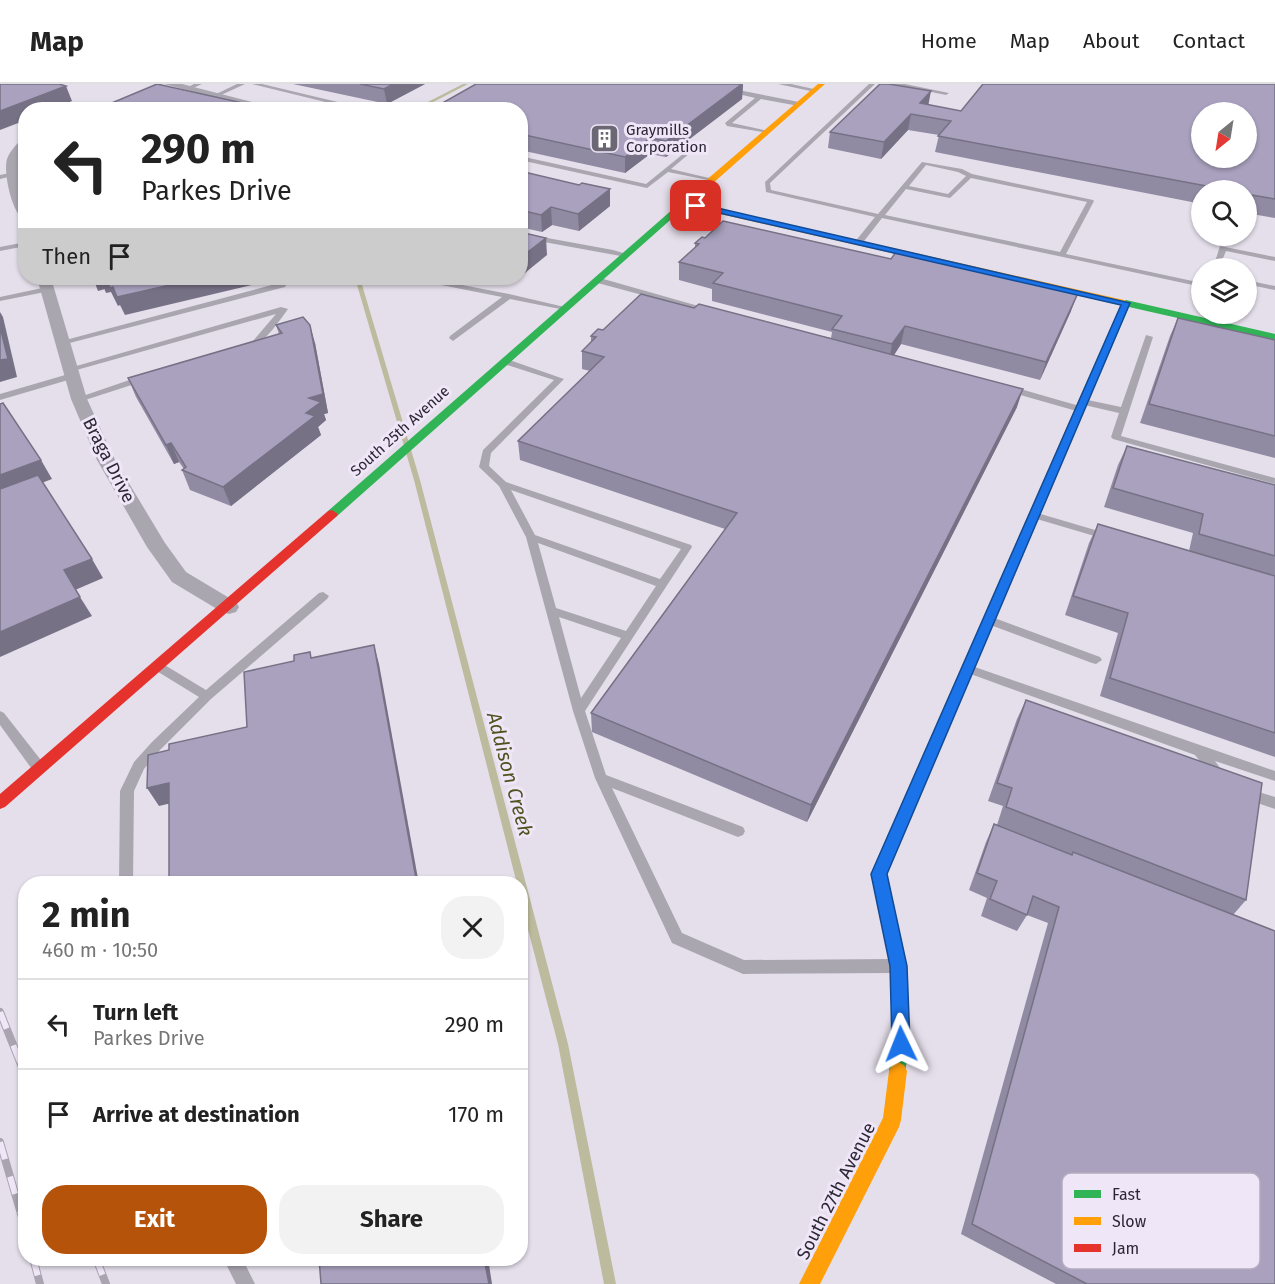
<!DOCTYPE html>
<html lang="en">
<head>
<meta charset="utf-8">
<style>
  body { margin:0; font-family:"Fira Sans",sans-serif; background:#f2f2f2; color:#222; height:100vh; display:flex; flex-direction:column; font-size:22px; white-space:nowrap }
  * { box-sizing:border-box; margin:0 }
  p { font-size:20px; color:#767676 }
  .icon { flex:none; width:33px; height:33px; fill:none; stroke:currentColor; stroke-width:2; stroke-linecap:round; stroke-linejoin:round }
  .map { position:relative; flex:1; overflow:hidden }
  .details { position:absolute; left:18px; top:792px; width:510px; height:390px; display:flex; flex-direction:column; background:#fff; border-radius:24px; box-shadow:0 2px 4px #0004 }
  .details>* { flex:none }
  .top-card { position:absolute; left:18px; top:18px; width:510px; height:183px; border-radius:24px; box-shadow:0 2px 4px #0004; background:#fff; color:#222; overflow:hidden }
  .needle { width:39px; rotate:210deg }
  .tools { position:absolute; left:1191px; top:18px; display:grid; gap:12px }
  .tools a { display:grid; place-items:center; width:66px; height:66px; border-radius:50%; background:#fff; box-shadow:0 2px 4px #0004; font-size:30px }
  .pin { position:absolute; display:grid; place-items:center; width:51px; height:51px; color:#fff; margin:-26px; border-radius:12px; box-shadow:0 3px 9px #0006 }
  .me { position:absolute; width:66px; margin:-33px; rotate:358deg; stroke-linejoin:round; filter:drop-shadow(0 0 4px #0008) }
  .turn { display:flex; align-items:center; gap:21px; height:126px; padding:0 24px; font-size:27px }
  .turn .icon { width:78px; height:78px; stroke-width:2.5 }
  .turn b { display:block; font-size:42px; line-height:51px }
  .then { display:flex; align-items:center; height:57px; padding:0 24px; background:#0003; gap:12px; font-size:22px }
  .round { display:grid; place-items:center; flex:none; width:63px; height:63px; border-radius:24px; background:#f2f2f2 }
  .headline { display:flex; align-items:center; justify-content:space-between; height:102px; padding:0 24px }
  h1 { font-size:36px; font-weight:700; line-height:45px }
  .primary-button { display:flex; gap:12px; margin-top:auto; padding:12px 24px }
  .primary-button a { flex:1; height:69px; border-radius:24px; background:#b45309; color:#fff; font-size:24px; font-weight:700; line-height:69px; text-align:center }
  .primary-button a+a { background:#f2f2f2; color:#222 }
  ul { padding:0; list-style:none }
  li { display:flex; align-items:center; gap:18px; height:90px; padding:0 24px; border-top:2px solid #e0e0e0 }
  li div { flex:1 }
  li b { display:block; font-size:22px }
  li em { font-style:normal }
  header { display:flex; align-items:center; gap:36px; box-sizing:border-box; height:84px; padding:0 30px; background:#fff; border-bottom:2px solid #e0e0e0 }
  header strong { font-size:28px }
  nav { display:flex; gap:33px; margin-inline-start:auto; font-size:21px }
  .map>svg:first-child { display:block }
</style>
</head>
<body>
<header>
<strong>Map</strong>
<nav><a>Home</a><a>Map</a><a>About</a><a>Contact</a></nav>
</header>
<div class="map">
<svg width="1275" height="1200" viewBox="0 0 1275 1200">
  <rect width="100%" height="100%" fill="#e5dfeb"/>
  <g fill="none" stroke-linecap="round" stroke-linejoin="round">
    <g fill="#bcbb9d" fill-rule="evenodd">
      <polygon points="463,0 468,0 418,26 412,26"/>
      <polygon points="355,194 360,194 420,396 568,960 616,1200 604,1200 558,960 520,815 520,800 517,800 414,396"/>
    </g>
    <g fill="#aaa6b0" fill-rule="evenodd">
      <polygon points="194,0 202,0 191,5 186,4"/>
      <polygon points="237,0 245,0 219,12 214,11"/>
      <polygon points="252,0 262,0 367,25 358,26"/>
      <polygon points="778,0 791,0 818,6 815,8"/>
      <path d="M869,0H875L770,99L771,106L878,130L922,78L962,85L972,90L1093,116L1094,117L1066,170L1202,199V203L882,134L861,161H858L854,159L875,133L766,108L765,98ZM926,81L958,88L966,92L948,110L909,102ZM971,94L1087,118L1060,168L885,131L906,105L950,114Z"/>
      <polygon points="892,0 905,0 949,9 946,11"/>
      <polygon points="728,4 799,18 802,20 799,22 761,15 732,39 768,47 768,49 727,42 725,39 755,14 726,7"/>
      <polygon points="688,66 690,67 690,69 671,85 713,95 713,97 668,88 647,104 520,76 520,72 646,100"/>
      <polygon points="10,89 12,90 12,92 0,95 0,91"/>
      <polygon points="520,149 613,166 630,171 626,173 533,156 520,153"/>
      <polygon points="26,158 26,162 0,167 0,163"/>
      <polygon points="1220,162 1275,173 1275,177 1226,167 1219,184 1213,184"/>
      <polygon points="282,194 290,194 285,203 62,261 58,258 279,199"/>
      <polygon points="594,194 600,194 716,227 709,229 594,198"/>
      <polygon points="436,196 509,210 569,224 565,226 510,215 453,257 449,254 450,252 502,213 436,200"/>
      <polygon points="1246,196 1275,202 1275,206 1246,200"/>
      <polygon points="47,203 50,203 50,207 0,217 0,213"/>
      <path d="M281,223L288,225C280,236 257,271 243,262L253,257L276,230L73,287L66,285Z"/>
      <polygon points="1146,251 1153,253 1121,352 1275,394 1275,400 1113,355 1111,353 1119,329 1080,320 1080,316 1083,315 1121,323"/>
      <path d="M504,274L564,295L491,369L489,382L506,398L691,461L692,463L585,627L606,691L743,743L745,747L743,751L738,753L612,704L682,849L744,876L893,875L898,877L900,882L898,887L893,889L743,890L672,859L595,694L573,627L526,453L499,402L479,383L483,366L554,296L501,279L500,277ZM511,406L681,465L660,495L535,451ZM538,459L656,502L626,547L556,524ZM559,533L621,554L581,614Z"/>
      <polygon points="72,289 75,290 75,294 0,316 0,310"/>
      <polygon points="144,291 147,292 147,296 82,317 76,317 74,315"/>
      <polygon points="1006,301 1083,323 1085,325 1080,328 1003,306 1002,304"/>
      <polygon points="1034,428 1112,451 1113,453 1108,456 1030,433 1030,429"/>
      <polygon points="323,508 329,512 327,515 211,615 160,666 144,685 134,707 133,800 119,800 120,707 134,678 152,658 199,613 155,586 153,583 155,580 163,580 206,606 319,509"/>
      <polygon points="989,532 1100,573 1102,576 1096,580 1092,579 985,539 983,536 985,533"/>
      <polygon points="969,581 1275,687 1275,697 1215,677 1227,694 1226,698 1221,699 1216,698 1195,671 965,588 963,585 965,582"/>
      <polygon points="0,627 4,629 44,680 45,684 44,688 39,689 34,688 0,641"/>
      <polygon points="1245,704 1275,713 1275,725 1240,713 1238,709 1240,705"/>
      <polygon points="223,1174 242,1174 255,1200 236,1200"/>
    </g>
    <g fill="#aaa6b0" fill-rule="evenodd">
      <polygon points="164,0 182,0 283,26 262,26"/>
      <path d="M22,55H26V65L20,74L18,83L26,116V137C12,132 3,88 7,75C10,67 16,61 22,55Z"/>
      <polygon points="37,194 51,194 87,315 115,376 165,459 186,488 236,518 239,523 236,528 229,530 222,528 172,498 147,463 97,376 71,315"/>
    </g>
    <g fill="#30b455" fill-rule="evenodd">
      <polygon points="697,104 704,106 336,433 328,433 328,427"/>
      <polygon points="1126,216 1275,250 1275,256 1129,223 1094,304 1093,306 1085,306 1084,304 1121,221 1120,219"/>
      <polygon points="922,684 927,686 929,690 887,790 907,882 910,960 904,993 898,996 892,993 889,987 892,960 891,882 871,790 915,690 917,686"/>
    </g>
    <g fill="#ff9f0a" fill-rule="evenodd">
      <polygon points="818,0 825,0 703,108 697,108 697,104"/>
      <polygon points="684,117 1124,216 1128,219 1124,222 681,121 680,119"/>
      <polygon points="1089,301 1094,304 929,690 927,694 922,696 917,694 915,690 1084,304"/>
      <polygon points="898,978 904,981 907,987 901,1036 899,1043 820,1200 799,1200 883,1034 889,987 892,981"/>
    </g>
    <polygon fill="#e5322d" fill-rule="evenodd" points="332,426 338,430 336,433 5,723 0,725 0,710 328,427"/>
    <defs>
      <g id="rail">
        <polyline points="0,928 26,993"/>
        <polyline points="0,1058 26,1147"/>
        <polyline points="33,1174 40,1200"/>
        <polyline points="96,1174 106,1200"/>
      </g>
    </defs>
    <use href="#rail" stroke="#a9a4af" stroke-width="8"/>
    <use href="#rail" stroke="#efe6f8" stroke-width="6" stroke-dasharray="18" stroke-linecap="butt"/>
  </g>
  <g fill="#918aa3">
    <polygon points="293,0 425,0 387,20"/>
    <polygon points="743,0 742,15 666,73 650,70 625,89 520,66 520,26"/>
    <polygon points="981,0 1275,0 1275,134 1246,129 1246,106 1202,106 1202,120 935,68 939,51 908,46 881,75 828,64 830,48 928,21 961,27 983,0"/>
    <polygon points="520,87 610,122 579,147 552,141 542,148 520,143"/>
    <polygon points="695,159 1071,227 1040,296 901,260 894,271 1017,323 807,738 592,648 591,629 725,445 520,376 518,357 590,287 582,285 582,267 591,258 591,252 603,246 694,224 831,254 832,248 712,217 712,205 679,196 679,178 695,164"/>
    <polygon points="453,194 473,194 467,197"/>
    <polygon points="487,194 519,194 511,200"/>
    <polygon points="1178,234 1275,256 1275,374 1140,339 1170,252"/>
    <polygon points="276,241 315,259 328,329 324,330 326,336 318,343 321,351 231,422 190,406 182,386 184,385 179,378 174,380 136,313 128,294 279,250"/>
    <polygon points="1127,362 1275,401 1275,673 1100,612 1118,549 1065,531 1089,459 1098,440 1189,467 1193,449 1104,423 1118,381"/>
    <polygon points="1026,616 1246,816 1233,831 1275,1200 1056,1200 961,1150 1048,839 1027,831 1017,847 981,832 987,814 969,806 986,758 994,740 997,741 1003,722 988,717 1017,635"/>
  </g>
  <g fill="#767185">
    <polygon points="393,0 425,0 387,20 384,5"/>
    <polygon points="743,0 742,15 666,73 666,57"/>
    <polygon points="66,2 72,17 51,26 26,26 26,36 0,46 0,27"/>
    <polygon points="931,7 928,23 920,19"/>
    <polygon points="911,30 908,46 881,75 884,58"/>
    <polygon points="650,54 650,70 625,89 625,73"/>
    <polygon points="610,105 610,122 579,147 578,130"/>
    <polygon points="551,123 552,141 542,148 541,131"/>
    <polygon points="546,154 547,171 520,193 520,174"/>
    <polygon points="93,194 100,194 105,205 98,207"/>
    <polygon points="100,194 270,194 255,197 256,200 125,231 120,221 118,222 111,208 106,209"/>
    <polygon points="467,194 473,194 467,197"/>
    <polygon points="511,194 519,194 511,200"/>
    <polygon points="1078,209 1071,227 1040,296 1046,278"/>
    <polygon points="0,228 3,233 17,293 0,298"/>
    <polygon points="310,241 315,259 328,329 324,330 326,336 318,343 321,351 231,422 223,403 306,329 309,314"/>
    <polygon points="905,242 901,260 889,279 892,260"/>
    <polygon points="1023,305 1017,323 807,738 811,721"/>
    <polygon points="171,359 179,378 174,380 166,361"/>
    <polygon points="41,376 52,395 0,415 0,391"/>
    <polygon points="92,475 103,494 75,506 64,486"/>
    <polygon points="80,513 92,532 0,573 0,548"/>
    <polygon points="374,561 379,580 419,800 417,800"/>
    <polygon points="169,699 180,717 159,722 147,704"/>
    <polygon points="484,1174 488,1174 492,1200 489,1200"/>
  </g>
  <g fill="#a9a1be" stroke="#767185" stroke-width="1.5" fill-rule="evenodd">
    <polygon points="0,0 59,0 66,2 0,27"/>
    <polygon points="157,0 274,26 95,26"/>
    <polygon points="360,0 393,0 384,5"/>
    <polygon points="476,0 742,0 666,57 650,54 625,73 520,50 520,26 430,26"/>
    <path d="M880,0H889L931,7L920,19L961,27L983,0H1275V115L1246,110V106H1228L938,52L951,37L911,30L884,58L830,48ZM1202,28H1246V74H1202Z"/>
    <polygon points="520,87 579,101 582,99 610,105 578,130 551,123 541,131 520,126"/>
    <polygon points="723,137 891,175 896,168 1078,209 1046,278 905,242 892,260 832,245 842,232 713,199 723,189 679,178 699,160 695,159 702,153 705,154"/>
    <polygon points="520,148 546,154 520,174"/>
    <polygon points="106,194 201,194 117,213 113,203 110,204"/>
    <polygon points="641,210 694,224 699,220 1023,305 811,721 591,629 737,429 518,357 604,273 582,267 596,253 591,252 598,245 603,246"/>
    <polygon points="303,233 310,241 323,310 309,314 321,318 306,329 315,332 223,403 182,386 186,383 171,359 166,361 128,294 282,249 276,241"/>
    <polygon points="1178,234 1275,256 1275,352 1149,320"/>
    <polygon points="0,243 8,275 0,276"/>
    <polygon points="3,319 41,376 0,391 0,320"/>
    <polygon points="1127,362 1275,401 1275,472 1199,450 1203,430 1113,404"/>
    <polygon points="38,391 92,475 64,486 80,513 0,548 0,405"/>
    <polygon points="1098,440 1275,492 1275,649 1110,594 1128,529 1073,512"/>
    <polygon points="374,561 417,800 169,800 169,699 147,704 148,671 169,666 169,660 247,643 244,588 294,577 294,571 310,568 311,574"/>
    <polygon points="1026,616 1262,699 1246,816 1006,723 1012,704 997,699"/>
    <polygon points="994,740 1072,771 1073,768 1275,847 1275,1200 1087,1200 972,1140 1059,823 1033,812 1027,831 990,815 997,797 977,789"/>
    <polygon points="319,1174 484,1174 489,1200 321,1200"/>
  </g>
  <polygon fill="#1a73e8" stroke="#114b97" stroke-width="1.5" points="696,119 1130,219 887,790 907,882 910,960 908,966 901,968 895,966 892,960 890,882 871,790 1121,221 693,123 692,122"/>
  <defs>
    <symbol id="building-square" viewBox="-11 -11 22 22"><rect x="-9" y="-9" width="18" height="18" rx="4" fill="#6c6774" stroke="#efe6f8"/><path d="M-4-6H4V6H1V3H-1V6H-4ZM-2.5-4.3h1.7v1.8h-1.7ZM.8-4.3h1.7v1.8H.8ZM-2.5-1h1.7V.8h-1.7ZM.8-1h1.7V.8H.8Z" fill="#fff"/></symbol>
  </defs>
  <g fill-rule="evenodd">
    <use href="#building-square" x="588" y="38" width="33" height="33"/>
  </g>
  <g text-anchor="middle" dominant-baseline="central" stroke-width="6" stroke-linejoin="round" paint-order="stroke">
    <g font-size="15" fill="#2b2734" stroke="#efe6f8" text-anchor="start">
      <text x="626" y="46">Graymills<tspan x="626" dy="17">Corporation</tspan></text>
    </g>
    <g font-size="15" fill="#2b2734" stroke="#efe6f8">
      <text transform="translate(400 347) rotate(-42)">South 25th Avenue</text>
    </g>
    <g font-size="18" fill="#2b2734" stroke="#efe6f8">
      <text transform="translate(109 376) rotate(63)">Braga Drive</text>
      <text transform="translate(836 1107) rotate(-63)">South 27th Avenue</text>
    </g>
    <g font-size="20" font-style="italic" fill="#51531f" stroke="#efe6f8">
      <text transform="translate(510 690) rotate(75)">Addison Creek</text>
    </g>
  </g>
  <rect x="1062" y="1089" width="198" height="96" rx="9" fill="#efe6f8" stroke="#b4adbd" stroke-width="1.5"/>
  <rect x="1074" y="1106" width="27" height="8" fill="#30b455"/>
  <rect x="1074" y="1133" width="27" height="8" fill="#ff9f0a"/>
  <rect x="1074" y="1160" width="27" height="8" fill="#e5322d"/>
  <g font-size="16" fill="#2b2734">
    <text x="1112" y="1116">Fast</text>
    <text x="1112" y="1143">Slow</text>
    <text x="1112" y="1170">Jam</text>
  </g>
</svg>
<div class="tools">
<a><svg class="needle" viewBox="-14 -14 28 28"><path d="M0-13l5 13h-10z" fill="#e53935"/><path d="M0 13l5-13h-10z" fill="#767676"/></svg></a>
<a><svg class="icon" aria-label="search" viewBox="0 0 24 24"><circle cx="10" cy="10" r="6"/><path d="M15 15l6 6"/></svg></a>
<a><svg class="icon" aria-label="layers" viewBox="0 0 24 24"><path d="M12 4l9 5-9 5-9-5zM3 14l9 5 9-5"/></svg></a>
</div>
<div class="pin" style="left:696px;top:122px;background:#d93025"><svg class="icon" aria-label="arrive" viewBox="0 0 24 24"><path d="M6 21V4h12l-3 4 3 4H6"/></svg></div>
<svg class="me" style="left:901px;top:960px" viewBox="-20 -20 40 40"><path d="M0-17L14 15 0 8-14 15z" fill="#1a73e8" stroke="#fff" stroke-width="4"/></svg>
<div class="top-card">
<div class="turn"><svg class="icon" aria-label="left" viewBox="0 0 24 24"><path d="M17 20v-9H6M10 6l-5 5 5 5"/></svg><div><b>290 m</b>Parkes Drive</div></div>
<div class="then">Then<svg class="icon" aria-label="arrive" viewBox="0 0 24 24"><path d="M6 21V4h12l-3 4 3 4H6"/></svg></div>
</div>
<section class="details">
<div class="headline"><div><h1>2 min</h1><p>460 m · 10:50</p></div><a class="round"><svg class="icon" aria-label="close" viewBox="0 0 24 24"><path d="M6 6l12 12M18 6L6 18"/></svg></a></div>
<ul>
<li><svg class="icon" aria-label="left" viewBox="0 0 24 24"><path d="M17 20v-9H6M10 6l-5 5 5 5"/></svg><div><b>Turn left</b><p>Parkes Drive</p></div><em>290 m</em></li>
<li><svg class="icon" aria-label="arrive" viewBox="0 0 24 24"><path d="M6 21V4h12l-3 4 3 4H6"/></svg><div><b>Arrive at destination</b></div><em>170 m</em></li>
</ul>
<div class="primary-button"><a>Exit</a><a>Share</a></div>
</section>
</div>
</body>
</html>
